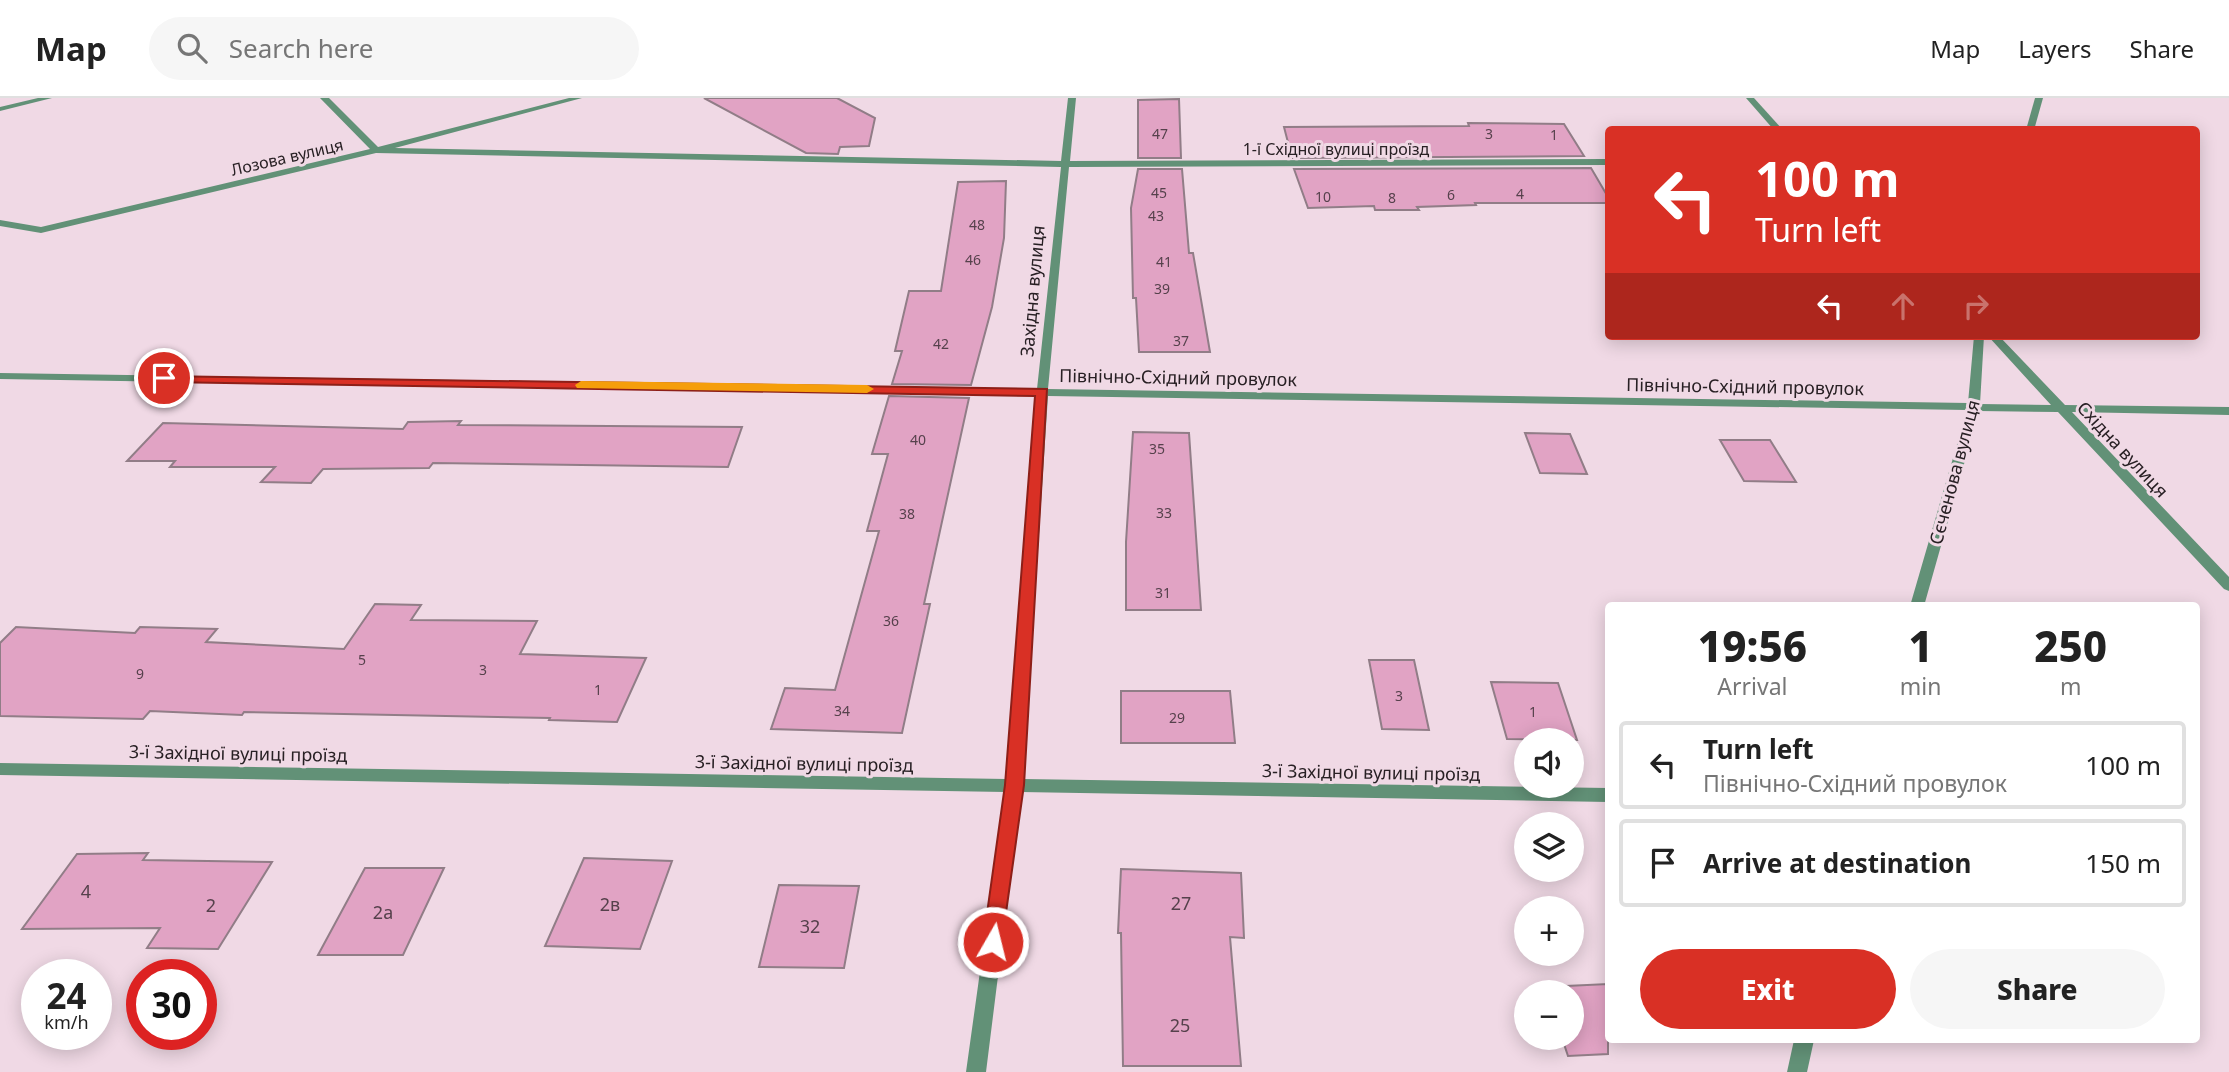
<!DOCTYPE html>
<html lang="en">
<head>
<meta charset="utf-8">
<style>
  body { margin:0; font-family:"Noto Sans",sans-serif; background:#f6f6f6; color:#222; height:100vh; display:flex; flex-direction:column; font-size:26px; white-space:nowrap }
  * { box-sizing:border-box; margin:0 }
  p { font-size:23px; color:#767676 }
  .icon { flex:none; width:38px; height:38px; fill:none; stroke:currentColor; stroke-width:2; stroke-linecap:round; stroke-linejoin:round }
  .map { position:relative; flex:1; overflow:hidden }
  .side { position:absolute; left:1605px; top:504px; width:595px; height:441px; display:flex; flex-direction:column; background:#fff; border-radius:7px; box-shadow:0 4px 18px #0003 }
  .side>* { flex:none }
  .guide { position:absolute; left:1605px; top:28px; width:595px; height:214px; border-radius:7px; box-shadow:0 4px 18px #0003; background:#d93025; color:#fff; overflow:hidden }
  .buttons { position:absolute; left:1514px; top:630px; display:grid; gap:14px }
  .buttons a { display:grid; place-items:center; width:70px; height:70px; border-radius:50%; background:#fff; box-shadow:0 4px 18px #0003; font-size:35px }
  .speed { position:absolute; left:21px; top:861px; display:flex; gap:14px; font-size:35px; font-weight:700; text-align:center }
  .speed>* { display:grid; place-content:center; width:91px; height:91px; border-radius:50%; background:#fff; box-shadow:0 4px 18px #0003; line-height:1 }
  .speed small { font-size:18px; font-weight:400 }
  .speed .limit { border:10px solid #d22; background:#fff; color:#111 }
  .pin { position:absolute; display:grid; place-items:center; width:60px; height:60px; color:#fff; margin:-30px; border:4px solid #fff; border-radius:50%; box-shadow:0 2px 7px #0007 }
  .me { position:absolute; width:77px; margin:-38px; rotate:8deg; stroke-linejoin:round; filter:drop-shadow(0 0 5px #0008) }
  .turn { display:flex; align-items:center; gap:24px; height:147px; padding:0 35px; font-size:32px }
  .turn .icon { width:91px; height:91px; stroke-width:2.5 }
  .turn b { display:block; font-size:49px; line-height:60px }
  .lanes { display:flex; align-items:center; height:66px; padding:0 35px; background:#0003; justify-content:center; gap:35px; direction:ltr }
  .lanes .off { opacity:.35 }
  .eta { display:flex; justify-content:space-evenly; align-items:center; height:119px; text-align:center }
  .eta b { font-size:42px; font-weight:800; line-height:49px }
  .button { display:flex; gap:14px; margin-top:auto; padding:14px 35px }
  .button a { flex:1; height:80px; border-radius:42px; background:#d93025; color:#fff; font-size:28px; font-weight:800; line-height:80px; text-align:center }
  .button a+a { background:#f6f6f6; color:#222 }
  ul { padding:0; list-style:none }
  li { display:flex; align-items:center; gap:21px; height:88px; margin:0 14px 10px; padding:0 21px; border:4px solid #e0e0e0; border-radius:7px }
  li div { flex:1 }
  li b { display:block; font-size:26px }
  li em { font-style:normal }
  header { display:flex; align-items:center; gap:42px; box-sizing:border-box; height:98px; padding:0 35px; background:#fff; border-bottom:2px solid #e0e0e0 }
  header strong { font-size:33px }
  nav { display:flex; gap:38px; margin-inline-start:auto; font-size:24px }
  .search { width:490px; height:63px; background:#f6f6f6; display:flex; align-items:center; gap:18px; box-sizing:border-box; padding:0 24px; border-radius:38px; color:#767676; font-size:26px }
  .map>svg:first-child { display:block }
</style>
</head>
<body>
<header>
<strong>Map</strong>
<div class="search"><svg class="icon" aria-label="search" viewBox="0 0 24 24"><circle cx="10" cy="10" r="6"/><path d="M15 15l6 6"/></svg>Search here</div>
<nav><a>Map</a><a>Layers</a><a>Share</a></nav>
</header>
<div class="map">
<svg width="2229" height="974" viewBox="0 0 2229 974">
  <rect width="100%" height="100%" fill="#f0d9e5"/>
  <g fill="#e1a3c4" stroke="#917d87" stroke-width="2">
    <polygon points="704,0 837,0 875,20 869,48 840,49 838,56 806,55"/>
    <polygon points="1179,1 1181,60 1138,60 1138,2"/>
    <polygon points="1468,25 1564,26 1584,58 1292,60 1284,29 1469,28"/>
    <polygon points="1591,70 1608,99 1608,105 1475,105 1476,107 1417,109 1419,112 1375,112 1374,108 1308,110 1294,71"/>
    <polygon points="1138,71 1182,71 1189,155 1193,155 1210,254 1139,254 1136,200 1133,200 1131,110"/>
    <polygon points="1006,83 1004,140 992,209 971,287 892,286 902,253 895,253 909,193 941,193 958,84"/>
    <polygon points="889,298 969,300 924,506 930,506 902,635 771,631 785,590 835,592 879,433 867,433 888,356 872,356"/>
    <polygon points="461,323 458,327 742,329 728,369 433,365 429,370 323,371 311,385 261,384 275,369 170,369 175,363 127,363 163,325 403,331 408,324"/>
    <polygon points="1133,334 1189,335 1201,512 1126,512 1126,444"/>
    <polygon points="1525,335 1570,336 1587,376 1540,375"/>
    <polygon points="1720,342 1770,342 1796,384 1744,383"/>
    <polygon points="375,506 421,507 411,522 537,523 520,556 646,560 617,624 549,622 550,620 244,614 242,617 150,613 143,621 0,618 0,545 16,529 135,535 140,529 217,531 206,544 344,551"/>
    <polygon points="1369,562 1414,562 1429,632 1382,631"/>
    <polygon points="1491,584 1558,585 1577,642 1507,641"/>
    <polygon points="1121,593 1230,593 1235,645 1121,645"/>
    <polygon points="148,755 143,762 272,764 218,851 147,850 160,830 22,831 77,756"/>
    <polygon points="584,760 672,763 640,851 545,848"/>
    <polygon points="365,770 444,770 403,857 318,857"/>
    <polygon points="1121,771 1241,775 1244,840 1230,839 1241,968 1123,968 1121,835 1118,835"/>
    <polygon points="779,787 859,788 844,870 759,869"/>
    <polygon points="1608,886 1608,956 1568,958 1562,940 1572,940 1572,894 1547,894 1545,889"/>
  </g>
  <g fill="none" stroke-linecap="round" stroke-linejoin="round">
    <g fill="#629177" fill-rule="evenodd">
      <polygon points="38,0 52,0 0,13 0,9"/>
      <polygon points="320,0 329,0 378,49 569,0 582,0 395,50 1061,63 1068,0 1076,0 1070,63 1608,61 1608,67 1069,69 1048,291 1968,305 1974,238 1984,238 1980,306 2051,307 1988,238 1999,238 2065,307 2229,309 2229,317 2072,314 2229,479 2229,493 2224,491 2058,314 1979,313 1924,508 1910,508 1967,312 1048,298 1023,681 1608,690 1608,704 1021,694 986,974 966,974 1005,694 0,677 0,665 1006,681 1036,298 0,281 0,275 1037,291 1061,69 376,55 41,135 0,128 0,122 41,129 370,51"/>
      <polygon points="1746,0 1754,0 1783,32 1774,32"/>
      <polygon points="2035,0 2043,0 2034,32 2026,32"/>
      <polygon points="1794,942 1814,942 1807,974 1787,974"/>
    </g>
  </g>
  <polygon fill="#d93025" stroke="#8d1f18" stroke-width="2" points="160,278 1047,291 1024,687 1001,850 993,853 986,850 983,844 1005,687 1035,298 164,284 160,283"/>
  <polygon fill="#f59e0b" points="581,283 867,287 874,291 867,295 577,290 575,287"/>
  <g text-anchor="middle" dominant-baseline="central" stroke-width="6" stroke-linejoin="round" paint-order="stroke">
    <g font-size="14" fill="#56414c">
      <text x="1160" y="35">47</text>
      <text x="1489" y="35">3</text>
      <text x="1554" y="36">1</text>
      <text x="1159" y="94">45</text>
      <text x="1520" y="95">4</text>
      <text x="1451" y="96">6</text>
      <text x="1323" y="98">10</text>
      <text x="1392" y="99">8</text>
      <text x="1156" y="117">43</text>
      <text x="977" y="126">48</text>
      <text x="973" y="161">46</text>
      <text x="1164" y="163">41</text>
      <text x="1162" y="190">39</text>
      <text x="1181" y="242">37</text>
      <text x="941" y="245">42</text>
      <text x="918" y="341">40</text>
      <text x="1157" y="350">35</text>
      <text x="1164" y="414">33</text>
      <text x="907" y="415">38</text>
      <text x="1163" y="494">31</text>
      <text x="891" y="522">36</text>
      <text x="362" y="561">5</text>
      <text x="483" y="571">3</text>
      <text x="140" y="575">9</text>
      <text x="598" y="591">1</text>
      <text x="1399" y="597">3</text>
      <text x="842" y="612">34</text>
      <text x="1533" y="613">1</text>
      <text x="1177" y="619">29</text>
    </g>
    <g font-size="16" fill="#282024" stroke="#f0d9e5">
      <text x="1336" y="51">1-ї Східної вулиці проїзд</text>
      <text transform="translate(287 59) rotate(-13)">Лозова вулиця</text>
    </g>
    <g font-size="18" fill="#282024" stroke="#f0d9e5">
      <text transform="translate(1032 193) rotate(-85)">Західна вулиця</text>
      <text transform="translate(1178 279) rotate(1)">Північно-Східний провулок</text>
      <text transform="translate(1745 288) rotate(1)">Північно-Східний провулок</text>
      <text transform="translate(2123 351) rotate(47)">Східна вулиця</text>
      <text transform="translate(1954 374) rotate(-75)">Сєченова вулиця</text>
      <text transform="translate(238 655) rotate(1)">3-ї Західної вулиці проїзд</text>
      <text transform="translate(804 665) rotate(1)">3-ї Західної вулиці проїзд</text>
      <text transform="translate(1371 674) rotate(1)">3-ї Західної вулиці проїзд</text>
    </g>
    <g font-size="18" fill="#56414c">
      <text x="86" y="793">4</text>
      <text x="1181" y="805">27</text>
      <text x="610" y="806">2в</text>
      <text x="211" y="807">2</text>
      <text x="383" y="814">2а</text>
      <text x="810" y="828">32</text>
      <text x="1180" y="927">25</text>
    </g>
  </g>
</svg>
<div class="buttons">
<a><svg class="icon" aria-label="sound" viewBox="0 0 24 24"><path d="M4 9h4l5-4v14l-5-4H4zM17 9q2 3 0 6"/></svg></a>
<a><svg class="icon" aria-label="layers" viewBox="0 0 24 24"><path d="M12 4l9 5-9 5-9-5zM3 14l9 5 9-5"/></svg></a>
<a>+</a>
<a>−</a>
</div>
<div class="speed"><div>24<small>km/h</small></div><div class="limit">30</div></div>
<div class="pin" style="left:164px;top:280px;background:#d93025"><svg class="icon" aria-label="arrive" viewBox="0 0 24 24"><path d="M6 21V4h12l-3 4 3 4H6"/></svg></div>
<svg class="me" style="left:993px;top:844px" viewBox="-20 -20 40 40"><circle r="17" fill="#d93025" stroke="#fff" stroke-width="3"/><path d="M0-11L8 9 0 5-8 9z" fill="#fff"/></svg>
<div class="guide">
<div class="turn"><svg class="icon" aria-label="left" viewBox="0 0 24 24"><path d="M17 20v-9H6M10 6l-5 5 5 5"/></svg><div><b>100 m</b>Turn left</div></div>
<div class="lanes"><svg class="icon" aria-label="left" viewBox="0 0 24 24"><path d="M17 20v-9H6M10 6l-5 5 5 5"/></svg><svg class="icon off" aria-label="ahead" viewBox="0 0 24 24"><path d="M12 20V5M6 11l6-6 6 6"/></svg><svg class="icon off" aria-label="right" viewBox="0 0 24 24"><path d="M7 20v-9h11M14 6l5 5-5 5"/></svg></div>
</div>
<section class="side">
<div class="eta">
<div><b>19:56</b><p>Arrival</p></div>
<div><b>1</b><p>min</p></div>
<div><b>250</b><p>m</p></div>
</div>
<ul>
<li><svg class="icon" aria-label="left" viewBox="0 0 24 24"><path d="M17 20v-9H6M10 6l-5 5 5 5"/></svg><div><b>Turn left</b><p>Північно-Східний провулок</p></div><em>100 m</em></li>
<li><svg class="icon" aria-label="arrive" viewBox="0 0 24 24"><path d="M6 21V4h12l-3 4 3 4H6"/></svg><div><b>Arrive at destination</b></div><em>150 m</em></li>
</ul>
<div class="button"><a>Exit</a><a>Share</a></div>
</section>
</div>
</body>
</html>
